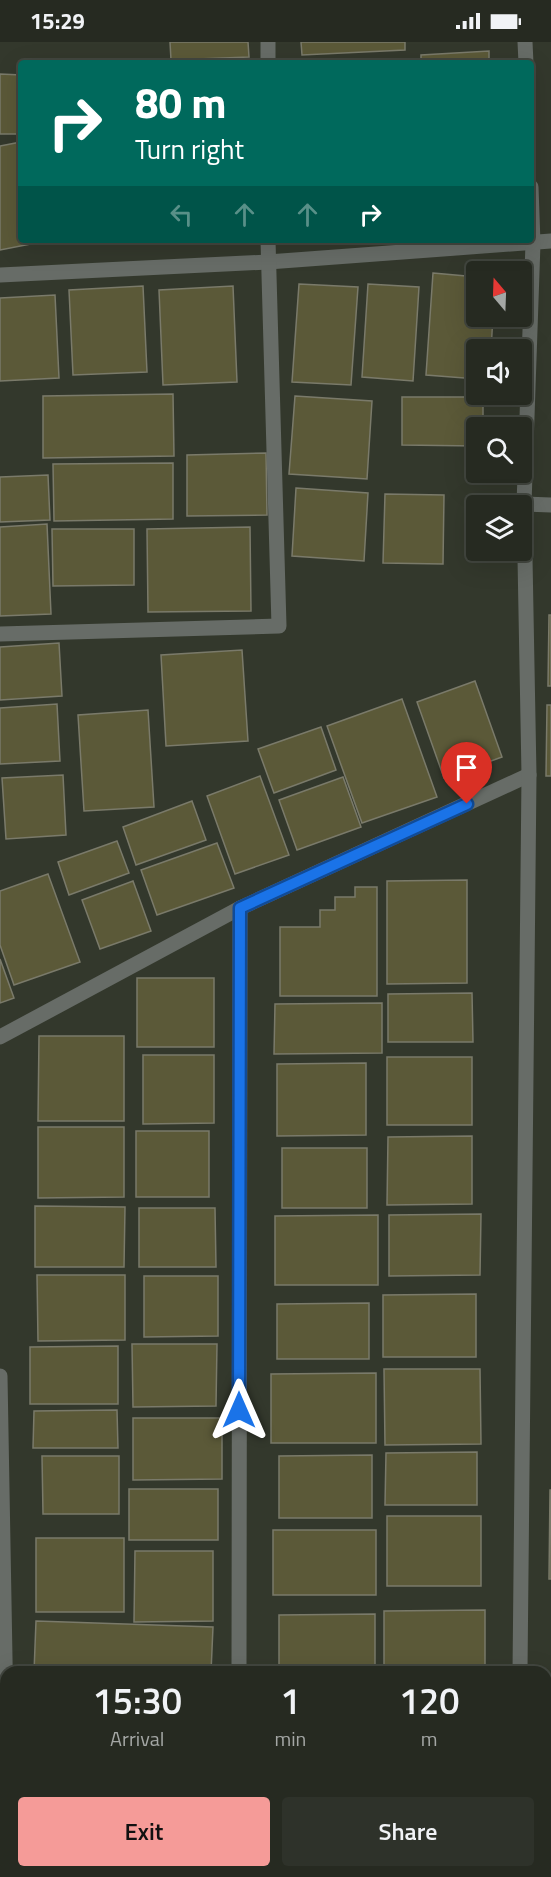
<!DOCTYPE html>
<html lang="en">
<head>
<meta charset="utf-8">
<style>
  body { margin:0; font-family:"Titillium Web",sans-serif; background:#2e322a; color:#f1f3f6; height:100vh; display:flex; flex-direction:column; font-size:22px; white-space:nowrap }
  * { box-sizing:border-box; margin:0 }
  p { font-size:20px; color:#a4a7a5 }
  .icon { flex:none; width:33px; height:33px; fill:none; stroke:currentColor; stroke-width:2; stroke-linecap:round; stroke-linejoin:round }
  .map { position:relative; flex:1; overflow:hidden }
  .sheet { position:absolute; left:0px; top:1624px; width:552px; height:212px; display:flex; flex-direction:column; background:#262a21; border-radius:18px 18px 0 0; box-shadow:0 6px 24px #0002,0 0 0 2px #42463f }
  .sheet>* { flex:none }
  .top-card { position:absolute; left:18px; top:18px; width:516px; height:183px; border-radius:6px; box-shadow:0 6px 24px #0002,0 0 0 2px #42463f; background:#00695c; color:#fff; overflow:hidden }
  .needle { width:39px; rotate:341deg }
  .controls { position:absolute; left:466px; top:219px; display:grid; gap:12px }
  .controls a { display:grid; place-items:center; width:66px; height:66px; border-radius:6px; background:#262a21; box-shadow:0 6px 24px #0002,0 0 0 2px #42463f; font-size:30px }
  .pin { position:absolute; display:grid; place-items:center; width:51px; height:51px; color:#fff; margin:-62px -26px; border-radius:50% 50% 50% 0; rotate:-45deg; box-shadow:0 0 6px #0007 }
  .pin .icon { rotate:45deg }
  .me { position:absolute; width:66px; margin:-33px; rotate:0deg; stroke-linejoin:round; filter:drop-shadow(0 0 4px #0008) }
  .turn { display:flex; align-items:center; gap:21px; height:126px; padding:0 18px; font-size:27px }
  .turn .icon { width:78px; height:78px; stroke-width:2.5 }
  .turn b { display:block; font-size:42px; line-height:51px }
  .lanes { display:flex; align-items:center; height:57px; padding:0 18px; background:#0003; justify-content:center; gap:30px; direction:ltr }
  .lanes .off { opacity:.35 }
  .eta { display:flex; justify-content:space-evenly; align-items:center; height:102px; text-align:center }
  .eta b { font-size:36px; font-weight:600; line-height:42px }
  .action { display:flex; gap:12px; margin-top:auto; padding:12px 18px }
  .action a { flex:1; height:69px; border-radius:6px; background:#f59b98; color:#111; font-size:24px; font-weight:600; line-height:69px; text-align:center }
  .action a+a { background:#2e322a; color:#f1f3f6 }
  .status { display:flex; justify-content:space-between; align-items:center; height:42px; padding:0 30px; background:#262a21; direction:ltr }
  .status svg { height:16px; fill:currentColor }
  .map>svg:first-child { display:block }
</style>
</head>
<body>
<div class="status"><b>15:29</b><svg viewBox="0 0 49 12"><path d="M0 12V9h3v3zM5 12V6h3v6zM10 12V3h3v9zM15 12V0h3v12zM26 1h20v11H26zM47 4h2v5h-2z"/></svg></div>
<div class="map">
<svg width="551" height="1835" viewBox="0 0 551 1835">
  <rect width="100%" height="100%" fill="#33382c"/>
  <g fill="#5b5938" stroke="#7a7a6a" stroke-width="1.5">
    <polygon points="170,0 248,0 249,15 171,18"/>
    <polygon points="301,0 405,0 405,8 302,13"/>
    <polygon points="489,9 489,21 421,21 421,13"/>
    <polygon points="0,32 21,33 20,92 0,92"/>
    <polygon points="21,100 21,198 51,198 0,208 0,104"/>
    <polygon points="433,231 477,235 477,274 493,274 491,308 477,308 477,337 426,333"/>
    <polygon points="299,242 358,245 351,343 292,340"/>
    <polygon points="368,242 419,245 413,339 362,335"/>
    <polygon points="143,244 147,330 73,333 69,248"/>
    <polygon points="233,244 237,340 163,343 159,248"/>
    <polygon points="55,253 59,336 0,339 0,256"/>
    <polygon points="173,352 174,414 43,416 43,354"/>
    <polygon points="295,354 372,359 367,437 289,432"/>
    <polygon points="402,355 483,355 483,386 477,386 477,404 402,403"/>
    <polygon points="266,411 267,473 187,474 187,413"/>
    <polygon points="173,421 173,477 54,479 53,422"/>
    <polygon points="48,433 50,478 0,480 0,435"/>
    <polygon points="296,446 368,451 364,519 292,514"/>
    <polygon points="385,452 444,453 443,522 383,521"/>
    <polygon points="47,482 51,572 0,574 0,485"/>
    <polygon points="250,485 251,569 148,570 147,487"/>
    <polygon points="52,487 134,487 134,543 53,544"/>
    <polygon points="549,573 551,573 551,644 548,644"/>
    <polygon points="59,601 62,654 0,658 0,605"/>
    <polygon points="242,608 248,699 166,704 161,613"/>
    <polygon points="475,639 502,715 444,736 417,660"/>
    <polygon points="402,657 437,755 362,781 327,684"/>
    <polygon points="57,662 60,719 0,722 0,666"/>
    <polygon points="547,663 551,663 551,734 546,734"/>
    <polygon points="148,668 154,765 84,769 78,673"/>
    <polygon points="321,685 336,728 274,751 258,707"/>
    <polygon points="63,733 66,793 6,797 2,736"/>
    <polygon points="260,734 289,813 235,832 207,754"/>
    <polygon points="343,735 361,785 297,808 279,758"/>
    <polygon points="192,759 206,798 136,823 123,785"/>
    <polygon points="117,799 129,831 69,853 58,820"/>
    <polygon points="217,801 234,846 157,873 141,828"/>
    <polygon points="48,832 80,920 14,943 0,903 0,849"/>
    <polygon points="467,838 467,941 387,942 387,839"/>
    <polygon points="133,839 151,889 100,907 82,858"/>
    <polygon points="355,845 377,845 377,954 280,954 280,885 320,885 320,868 335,868 335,855 355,855"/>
    <polygon points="0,917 14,956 0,961"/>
    <rect x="137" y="936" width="77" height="69"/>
    <polygon points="472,951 473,1000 388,1000 388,952"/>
    <polygon points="382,961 382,1011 274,1012 275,962"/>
    <polygon points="39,994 124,994 124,1079 38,1079"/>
    <polygon points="143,1013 214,1013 214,1081 143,1082"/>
    <rect x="387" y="1015" width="85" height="68"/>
    <polygon points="366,1021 366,1093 277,1094 277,1022"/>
    <polygon points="38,1085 124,1085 124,1155 38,1156"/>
    <rect x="136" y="1089" width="73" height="66"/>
    <polygon points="472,1094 472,1162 387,1163 388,1095"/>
    <rect x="282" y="1106" width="85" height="60"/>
    <polygon points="35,1164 125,1165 124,1225 35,1225"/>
    <polygon points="139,1166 215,1166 216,1225 139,1225"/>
    <polygon points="481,1172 480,1233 389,1234 389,1173"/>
    <polygon points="378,1173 378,1243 275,1243 275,1174"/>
    <polygon points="37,1233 125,1233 125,1298 38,1299"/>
    <polygon points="144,1234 218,1234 218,1294 144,1295"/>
    <polygon points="476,1252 476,1315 383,1315 383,1253"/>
    <polygon points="369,1261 369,1317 277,1317 277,1262"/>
    <polygon points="132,1302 217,1302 216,1364 133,1365"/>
    <polygon points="118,1304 118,1362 30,1362 30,1305"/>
    <polygon points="384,1327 480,1327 481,1402 385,1403"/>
    <polygon points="376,1331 376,1401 271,1401 271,1332"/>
    <polygon points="117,1368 118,1406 33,1406 34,1369"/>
    <polygon points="133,1376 222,1376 222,1437 133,1438"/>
    <polygon points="477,1410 477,1463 385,1463 386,1411"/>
    <polygon points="372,1413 372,1476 279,1476 279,1414"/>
    <polygon points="42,1414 119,1414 119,1472 43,1472"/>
    <rect x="129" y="1447" width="89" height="51"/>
    <polygon points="550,1448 551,1448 551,1537 549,1537"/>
    <rect x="387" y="1474" width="94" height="70"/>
    <rect x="273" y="1488" width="103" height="65"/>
    <rect x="36" y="1496" width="88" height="74"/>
    <polygon points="135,1509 213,1509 213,1579 134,1580"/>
    <polygon points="485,1568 485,1630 384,1630 384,1569"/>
    <polygon points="375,1572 375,1630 279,1630 279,1573"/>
    <polygon points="36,1579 213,1585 211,1630 34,1630"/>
    <polygon points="0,1745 4,1745 6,1764 6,1819 0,1820"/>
    <polygon points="28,1830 96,1830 97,1835 29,1835"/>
    <rect x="110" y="1830" width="69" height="5"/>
    <polygon points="209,1830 259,1830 259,1834 210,1835"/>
    <polygon points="272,1830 348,1830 349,1835 272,1835"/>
    <polygon points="385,1830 464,1830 464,1835 374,1835 374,1831"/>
  </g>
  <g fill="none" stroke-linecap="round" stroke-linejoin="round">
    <g stroke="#676c67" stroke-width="15">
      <polyline points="268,0 268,21"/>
      <polyline points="525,0 526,21"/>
      <polyline points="0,233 268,220 551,199"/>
      <polyline points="524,462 551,463"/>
      <polyline points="0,592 279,584 268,198"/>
      <polyline points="0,995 240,866 529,733"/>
      <polyline points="0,1334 6,1672"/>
      <polyline points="239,1630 240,866"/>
      <polyline points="520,1630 529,733 524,462 533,201 531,145"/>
      <polyline points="546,1678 551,1678"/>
      <polyline points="0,1708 6,1708"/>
      <polyline points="521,1830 521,1835"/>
    </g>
  </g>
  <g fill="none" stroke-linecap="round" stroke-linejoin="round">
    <defs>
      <polyline id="route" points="239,1368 240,866 467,762"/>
    </defs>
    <use href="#route" stroke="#114b97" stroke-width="15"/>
    <use href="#route" stroke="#1a73e8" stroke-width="10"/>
  </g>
</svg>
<div class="controls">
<a><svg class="needle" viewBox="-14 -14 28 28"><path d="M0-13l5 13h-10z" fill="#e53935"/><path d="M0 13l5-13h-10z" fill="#a4a7a5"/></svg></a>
<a><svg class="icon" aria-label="sound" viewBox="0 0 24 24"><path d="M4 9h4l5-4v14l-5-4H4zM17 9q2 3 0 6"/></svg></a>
<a><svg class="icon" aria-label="search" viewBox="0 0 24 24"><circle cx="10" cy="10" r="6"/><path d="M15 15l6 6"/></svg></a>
<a><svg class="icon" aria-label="layers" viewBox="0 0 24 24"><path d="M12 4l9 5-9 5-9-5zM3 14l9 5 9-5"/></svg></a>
</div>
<div class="pin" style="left:467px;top:762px;background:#d93025"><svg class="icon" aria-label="arrive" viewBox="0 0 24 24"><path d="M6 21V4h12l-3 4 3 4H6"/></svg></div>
<svg class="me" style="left:239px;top:1368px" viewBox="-20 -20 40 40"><path d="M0-17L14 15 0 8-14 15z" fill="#1a73e8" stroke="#fff" stroke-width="4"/></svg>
<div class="top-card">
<div class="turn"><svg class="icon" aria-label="right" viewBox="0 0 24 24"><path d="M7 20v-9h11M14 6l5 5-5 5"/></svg><div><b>80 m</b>Turn right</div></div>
<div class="lanes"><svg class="icon off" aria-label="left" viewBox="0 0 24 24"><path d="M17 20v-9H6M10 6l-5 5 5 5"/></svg><svg class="icon off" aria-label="ahead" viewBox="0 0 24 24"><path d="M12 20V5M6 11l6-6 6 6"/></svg><svg class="icon off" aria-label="ahead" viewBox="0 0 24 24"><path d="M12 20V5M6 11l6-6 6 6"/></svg><svg class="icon" aria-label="right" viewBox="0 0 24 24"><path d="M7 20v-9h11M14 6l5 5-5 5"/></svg></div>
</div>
<section class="sheet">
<div class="eta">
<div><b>15:30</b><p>Arrival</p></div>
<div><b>1</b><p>min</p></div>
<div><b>120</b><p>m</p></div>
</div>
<div class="action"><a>Exit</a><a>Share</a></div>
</section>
</div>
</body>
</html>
